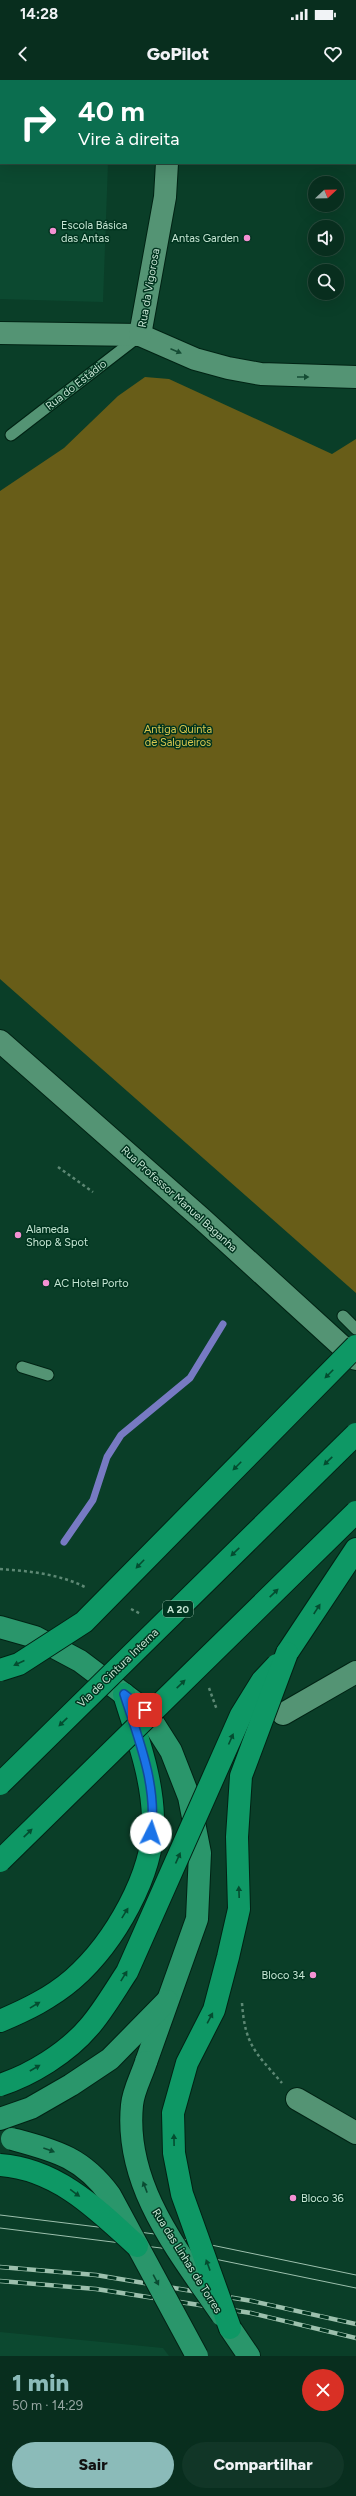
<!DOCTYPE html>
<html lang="pt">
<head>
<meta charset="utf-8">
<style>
  body { margin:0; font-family:Figtree,sans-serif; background:#113627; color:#f1f3f6; height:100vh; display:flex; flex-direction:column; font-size:15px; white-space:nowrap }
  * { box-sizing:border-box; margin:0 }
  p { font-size:13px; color:#98a8a4 }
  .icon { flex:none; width:22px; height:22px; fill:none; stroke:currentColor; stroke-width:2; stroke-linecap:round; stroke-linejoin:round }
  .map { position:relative; height:2276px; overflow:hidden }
  .drawer { display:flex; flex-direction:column; background:#082e1e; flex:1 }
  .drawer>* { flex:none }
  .top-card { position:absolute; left:0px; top:0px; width:356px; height:84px; box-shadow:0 4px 16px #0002,0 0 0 1px #294a3c; background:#0b6e4f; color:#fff; overflow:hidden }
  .needle { width:26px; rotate:68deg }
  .fabs { position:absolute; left:308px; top:96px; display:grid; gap:8px }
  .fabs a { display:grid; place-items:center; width:36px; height:36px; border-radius:50%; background:#082e1e; box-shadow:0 4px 16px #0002,0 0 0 1px #294a3c; font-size:20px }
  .pin { position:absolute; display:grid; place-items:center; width:34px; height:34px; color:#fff; margin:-17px; border-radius:8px; box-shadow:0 2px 6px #0006 }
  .me { position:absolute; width:44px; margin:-22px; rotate:4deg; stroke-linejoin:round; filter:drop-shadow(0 0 3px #0008) }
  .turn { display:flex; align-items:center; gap:14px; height:84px; padding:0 12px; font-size:18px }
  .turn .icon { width:52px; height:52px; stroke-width:2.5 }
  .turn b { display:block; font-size:28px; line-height:34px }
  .round { display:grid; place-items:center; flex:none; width:42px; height:42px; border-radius:21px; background:#113627 }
  .overview { display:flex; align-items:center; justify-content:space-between; height:68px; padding:0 12px }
  h1 { font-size:24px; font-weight:800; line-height:30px; color:#8bbbb9 }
  .primary-button { display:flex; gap:8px; margin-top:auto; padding:8px 12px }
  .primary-button a { flex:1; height:46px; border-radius:24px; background:#8bbbb9; color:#111; font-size:16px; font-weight:800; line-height:46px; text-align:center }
  .primary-button a+a { background:#113627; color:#f1f3f6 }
  .status { display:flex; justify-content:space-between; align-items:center; height:28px; padding:0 20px; background:#082e1e; direction:ltr }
  .status svg { height:11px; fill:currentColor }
  header { display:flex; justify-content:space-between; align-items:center; height:52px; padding:0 12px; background:#082e1e; font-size:18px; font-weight:800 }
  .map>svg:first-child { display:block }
</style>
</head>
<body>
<div class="status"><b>14:28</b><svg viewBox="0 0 49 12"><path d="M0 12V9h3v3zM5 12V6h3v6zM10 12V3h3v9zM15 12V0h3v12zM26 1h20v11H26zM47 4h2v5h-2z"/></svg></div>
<header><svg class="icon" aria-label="back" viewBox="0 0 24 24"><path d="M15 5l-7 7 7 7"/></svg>GoPilot<svg class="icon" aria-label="heart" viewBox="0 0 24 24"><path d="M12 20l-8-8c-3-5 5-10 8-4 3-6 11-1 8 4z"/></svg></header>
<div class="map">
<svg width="356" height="2276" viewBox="0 0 356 2276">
  <rect width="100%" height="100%" fill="#0a3e28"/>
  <g fill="#0c4930">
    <polygon points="0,0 112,0 1,1 1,83 108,83 103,222 0,219"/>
    <polygon points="0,2252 163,2268 169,2276 0,2276"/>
  </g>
  <polygon fill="#685d18" points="145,297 169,299 332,374 356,359 356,1213 0,899 0,411 64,368 118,316"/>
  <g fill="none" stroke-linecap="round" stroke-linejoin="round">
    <polyline stroke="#777ac3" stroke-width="7" points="64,1462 93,1420 107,1377 121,1355 190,1298 223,1244"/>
    <defs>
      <g id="lane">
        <polyline points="11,355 138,257"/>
        <polyline points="343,1236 356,1249"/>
        <polyline points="22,1287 48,1295"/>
      </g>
      <g id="street">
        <polyline points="157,0 158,1"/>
        <polyline points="0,253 140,255 195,279 228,288 261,294 356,297"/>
        <polyline points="140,255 165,117 167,83"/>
        <polyline points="0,961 201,1138 356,1279"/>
        <polyline points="283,1634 356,1592"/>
        <polyline points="297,2019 356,2053"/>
      </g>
      <g id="primary">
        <polyline points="0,1547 35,1557 80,1581 145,1630 171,1671 189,1717 200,1773 197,1839 146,1982"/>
        <polyline points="0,2039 31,2028 71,2005 110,1979 167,1921"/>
        <polyline points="230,2248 249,2276"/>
      </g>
      <g id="highway">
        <polyline points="287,1573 356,1469"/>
        <path d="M0,1941C26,1930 51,1918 73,1899C114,1863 155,1793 153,1738C152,1695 136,1654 124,1614"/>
      </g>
    </defs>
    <use href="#lane" stroke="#012314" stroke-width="13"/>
    <use href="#street" stroke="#012314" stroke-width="24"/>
    <use href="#primary" stroke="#012314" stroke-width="24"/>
    <use href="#highway" stroke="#012314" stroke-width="24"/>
    <g stroke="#5d8874" stroke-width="2.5" stroke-dasharray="3 3" stroke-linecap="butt">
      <polyline points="58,1087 93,1112"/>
      <path d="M0,1489C29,1491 59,1494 85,1507"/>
      <polyline points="131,1529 141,1534"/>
      <polyline points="209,1608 217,1630"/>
      <path d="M242,1923C245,1965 255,1972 282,2003"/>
    </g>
    <use href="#lane" stroke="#549474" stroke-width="11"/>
    <use href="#street" stroke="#549474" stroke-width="22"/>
    <use href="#primary" stroke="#2a966b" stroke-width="22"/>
    <use href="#highway" stroke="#0e9865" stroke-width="22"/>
    <g stroke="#9cc0ad" stroke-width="1">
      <polyline points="0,2135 163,2155 356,2195"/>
      <polyline points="0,2148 161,2168 356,2208"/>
    </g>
    <defs>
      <g id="rail">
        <polyline points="0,2187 96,2195 252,2221 356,2244"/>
        <polyline points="0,2201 96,2209 251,2233 356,2258"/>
      </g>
    </defs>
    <use href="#rail" stroke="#9cc0ad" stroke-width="4.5"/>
    <use href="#rail" stroke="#00341f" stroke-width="3" stroke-dasharray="9" stroke-linecap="butt"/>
    <defs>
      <g id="primary-bridge">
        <path d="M146,1982C142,1995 133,2011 132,2025C124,2106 179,2172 222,2235"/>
        <path d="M12,2059C56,2071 82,2077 110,2115L197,2276"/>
      </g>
      <g id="highway-bridge">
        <polyline points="0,1590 19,1584 84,1542 356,1266"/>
        <polyline points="0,1704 356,1354"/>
        <polyline points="0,1781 356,1432"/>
        <path d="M0,2005C31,1995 67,1973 89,1947C103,1931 115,1910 127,1892L241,1635L262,1601L277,1585"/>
        <path d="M0,2085C57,2089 97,2129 137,2166"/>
        <polyline points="230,2248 182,2114 174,2073 173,2033 187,1983 214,1930 228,1877 239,1829 237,1757 241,1696 287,1573"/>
      </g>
    </defs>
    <use href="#primary-bridge" stroke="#012314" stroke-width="24" stroke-linecap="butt"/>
    <use href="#highway-bridge" stroke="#012314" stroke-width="24" stroke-linecap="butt"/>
    <use href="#primary-bridge" stroke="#2a966b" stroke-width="22"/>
    <use href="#highway-bridge" stroke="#0e9865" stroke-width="22"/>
  </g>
  <defs><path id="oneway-solid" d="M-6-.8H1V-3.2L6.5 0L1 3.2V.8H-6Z"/></defs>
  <g fill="#154c34">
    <use href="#oneway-solid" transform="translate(176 271) rotate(23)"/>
    <use href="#oneway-solid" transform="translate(303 297)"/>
  </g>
  <g fill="#044d30">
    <use href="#oneway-solid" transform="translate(329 1294) rotate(135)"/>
    <use href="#oneway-solid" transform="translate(328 1381) rotate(136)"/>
    <use href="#oneway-solid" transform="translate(237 1386) rotate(135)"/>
    <use href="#oneway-solid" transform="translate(235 1472) rotate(136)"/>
    <use href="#oneway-solid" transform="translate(140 1484) rotate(134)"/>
    <use href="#oneway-solid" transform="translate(274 1513) rotate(-44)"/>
    <use href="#oneway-solid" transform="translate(317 1529) rotate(-57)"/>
    <use href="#oneway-solid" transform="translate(19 1583) rotate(155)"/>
    <use href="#oneway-solid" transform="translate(181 1604) rotate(-44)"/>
    <use href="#oneway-solid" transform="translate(63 1642) rotate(136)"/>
    <use href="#oneway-solid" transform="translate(231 1659) rotate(-66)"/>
    <use href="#oneway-solid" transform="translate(28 1753) rotate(-44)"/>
    <use href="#oneway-solid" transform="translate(178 1778) rotate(-66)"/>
    <use href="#oneway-solid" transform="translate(239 1812) rotate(-92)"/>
    <use href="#oneway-solid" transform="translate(125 1833) rotate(-58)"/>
    <use href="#oneway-solid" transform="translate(124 1896) rotate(-58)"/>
    <use href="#oneway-solid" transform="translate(35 1925) rotate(-31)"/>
    <use href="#oneway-solid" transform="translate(210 1938) rotate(-62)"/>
    <use href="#oneway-solid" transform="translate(35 1988) rotate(-30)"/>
    <use href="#oneway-solid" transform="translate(174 2060) rotate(-91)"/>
    <use href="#oneway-solid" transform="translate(75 2113) rotate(36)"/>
    <use href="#oneway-solid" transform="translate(208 2185) rotate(-110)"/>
  </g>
  <g fill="#0a4c32">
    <use href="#oneway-solid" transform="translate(49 2070) rotate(20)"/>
    <use href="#oneway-solid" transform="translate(145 2107) rotate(-111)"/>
    <use href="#oneway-solid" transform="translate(156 2200) rotate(62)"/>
  </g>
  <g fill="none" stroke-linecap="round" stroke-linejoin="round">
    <defs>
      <path id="route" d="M145,1630L124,1614C138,1658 158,1706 151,1753"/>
    </defs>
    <use href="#route" stroke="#114b97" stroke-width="10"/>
    <use href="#route" stroke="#1a73e8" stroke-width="7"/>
  </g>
  <g fill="#f491d3" stroke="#00341f" stroke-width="1.5">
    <circle cx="53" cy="151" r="4"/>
    <circle cx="247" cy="158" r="4"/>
    <circle cx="18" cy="1155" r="4"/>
    <circle cx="46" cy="1203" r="4"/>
    <circle cx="313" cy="1895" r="4"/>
    <circle cx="293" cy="2118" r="4"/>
  </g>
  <g text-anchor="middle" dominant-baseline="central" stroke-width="3" stroke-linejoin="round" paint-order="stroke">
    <rect fill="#00341f" stroke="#8ab09d" stroke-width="1" x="163" y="1521" width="30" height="16" rx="3"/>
    <g font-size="10" font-weight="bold" fill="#c5e5d3">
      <text x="178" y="1529">A 20</text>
    </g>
    <g font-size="11" fill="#c5e5d3" stroke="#00341f" text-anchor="start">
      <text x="61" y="145">Escola Básica<tspan x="61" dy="13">das Antas</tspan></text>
      <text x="239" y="158" text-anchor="end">Antas Garden</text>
      <text x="26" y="1149">Alameda<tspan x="26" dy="13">Shop &amp; Spot</tspan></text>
      <text x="54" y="1203">AC Hotel Porto</text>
      <text x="305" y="1895" text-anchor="end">Bloco 34</text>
      <text x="301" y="2118">Bloco 36</text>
    </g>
    <g font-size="11" fill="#c5e5d3" stroke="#00341f">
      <text transform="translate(149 208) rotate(-80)">Rua da Vigorosa</text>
      <text transform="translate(76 305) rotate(-38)">Rua do Estádio</text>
      <text transform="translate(179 1119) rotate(42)">Rua Professor Manuel Baganha</text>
      <text transform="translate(118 1588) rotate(-44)">Via de Cintura Interna</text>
      <text transform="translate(187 2181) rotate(58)">Rua das Linhas de Torres</text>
    </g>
    <g font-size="11" fill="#dac74f" stroke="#00341f">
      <text x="178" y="649">Antiga Quinta<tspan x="178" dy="13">de Salgueiros</tspan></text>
    </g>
  </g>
</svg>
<div class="fabs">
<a><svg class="needle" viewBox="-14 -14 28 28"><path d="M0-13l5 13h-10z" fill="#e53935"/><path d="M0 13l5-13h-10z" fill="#98a8a4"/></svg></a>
<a><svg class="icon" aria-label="sound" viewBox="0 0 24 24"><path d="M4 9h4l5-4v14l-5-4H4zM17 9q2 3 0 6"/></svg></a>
<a><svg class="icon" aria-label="search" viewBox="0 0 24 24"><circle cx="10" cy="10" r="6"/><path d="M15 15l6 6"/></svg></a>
</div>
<div class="pin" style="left:145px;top:1630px;background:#d93025"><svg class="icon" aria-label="arrive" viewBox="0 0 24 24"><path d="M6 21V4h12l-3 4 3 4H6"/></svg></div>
<svg class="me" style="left:151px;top:1753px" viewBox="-20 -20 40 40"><circle r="19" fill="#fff"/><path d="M0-13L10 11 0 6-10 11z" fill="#1a73e8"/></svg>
<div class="top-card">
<div class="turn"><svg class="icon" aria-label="right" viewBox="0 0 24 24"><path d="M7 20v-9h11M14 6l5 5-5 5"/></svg><div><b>40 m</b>Vire à direita</div></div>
</div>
</div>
<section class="drawer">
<div class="overview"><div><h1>1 min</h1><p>50 m · 14:29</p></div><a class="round" style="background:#d93025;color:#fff"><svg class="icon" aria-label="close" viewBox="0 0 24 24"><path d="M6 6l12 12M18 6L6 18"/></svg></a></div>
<div class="primary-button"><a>Sair</a><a>Compartilhar</a></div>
</section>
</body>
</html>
